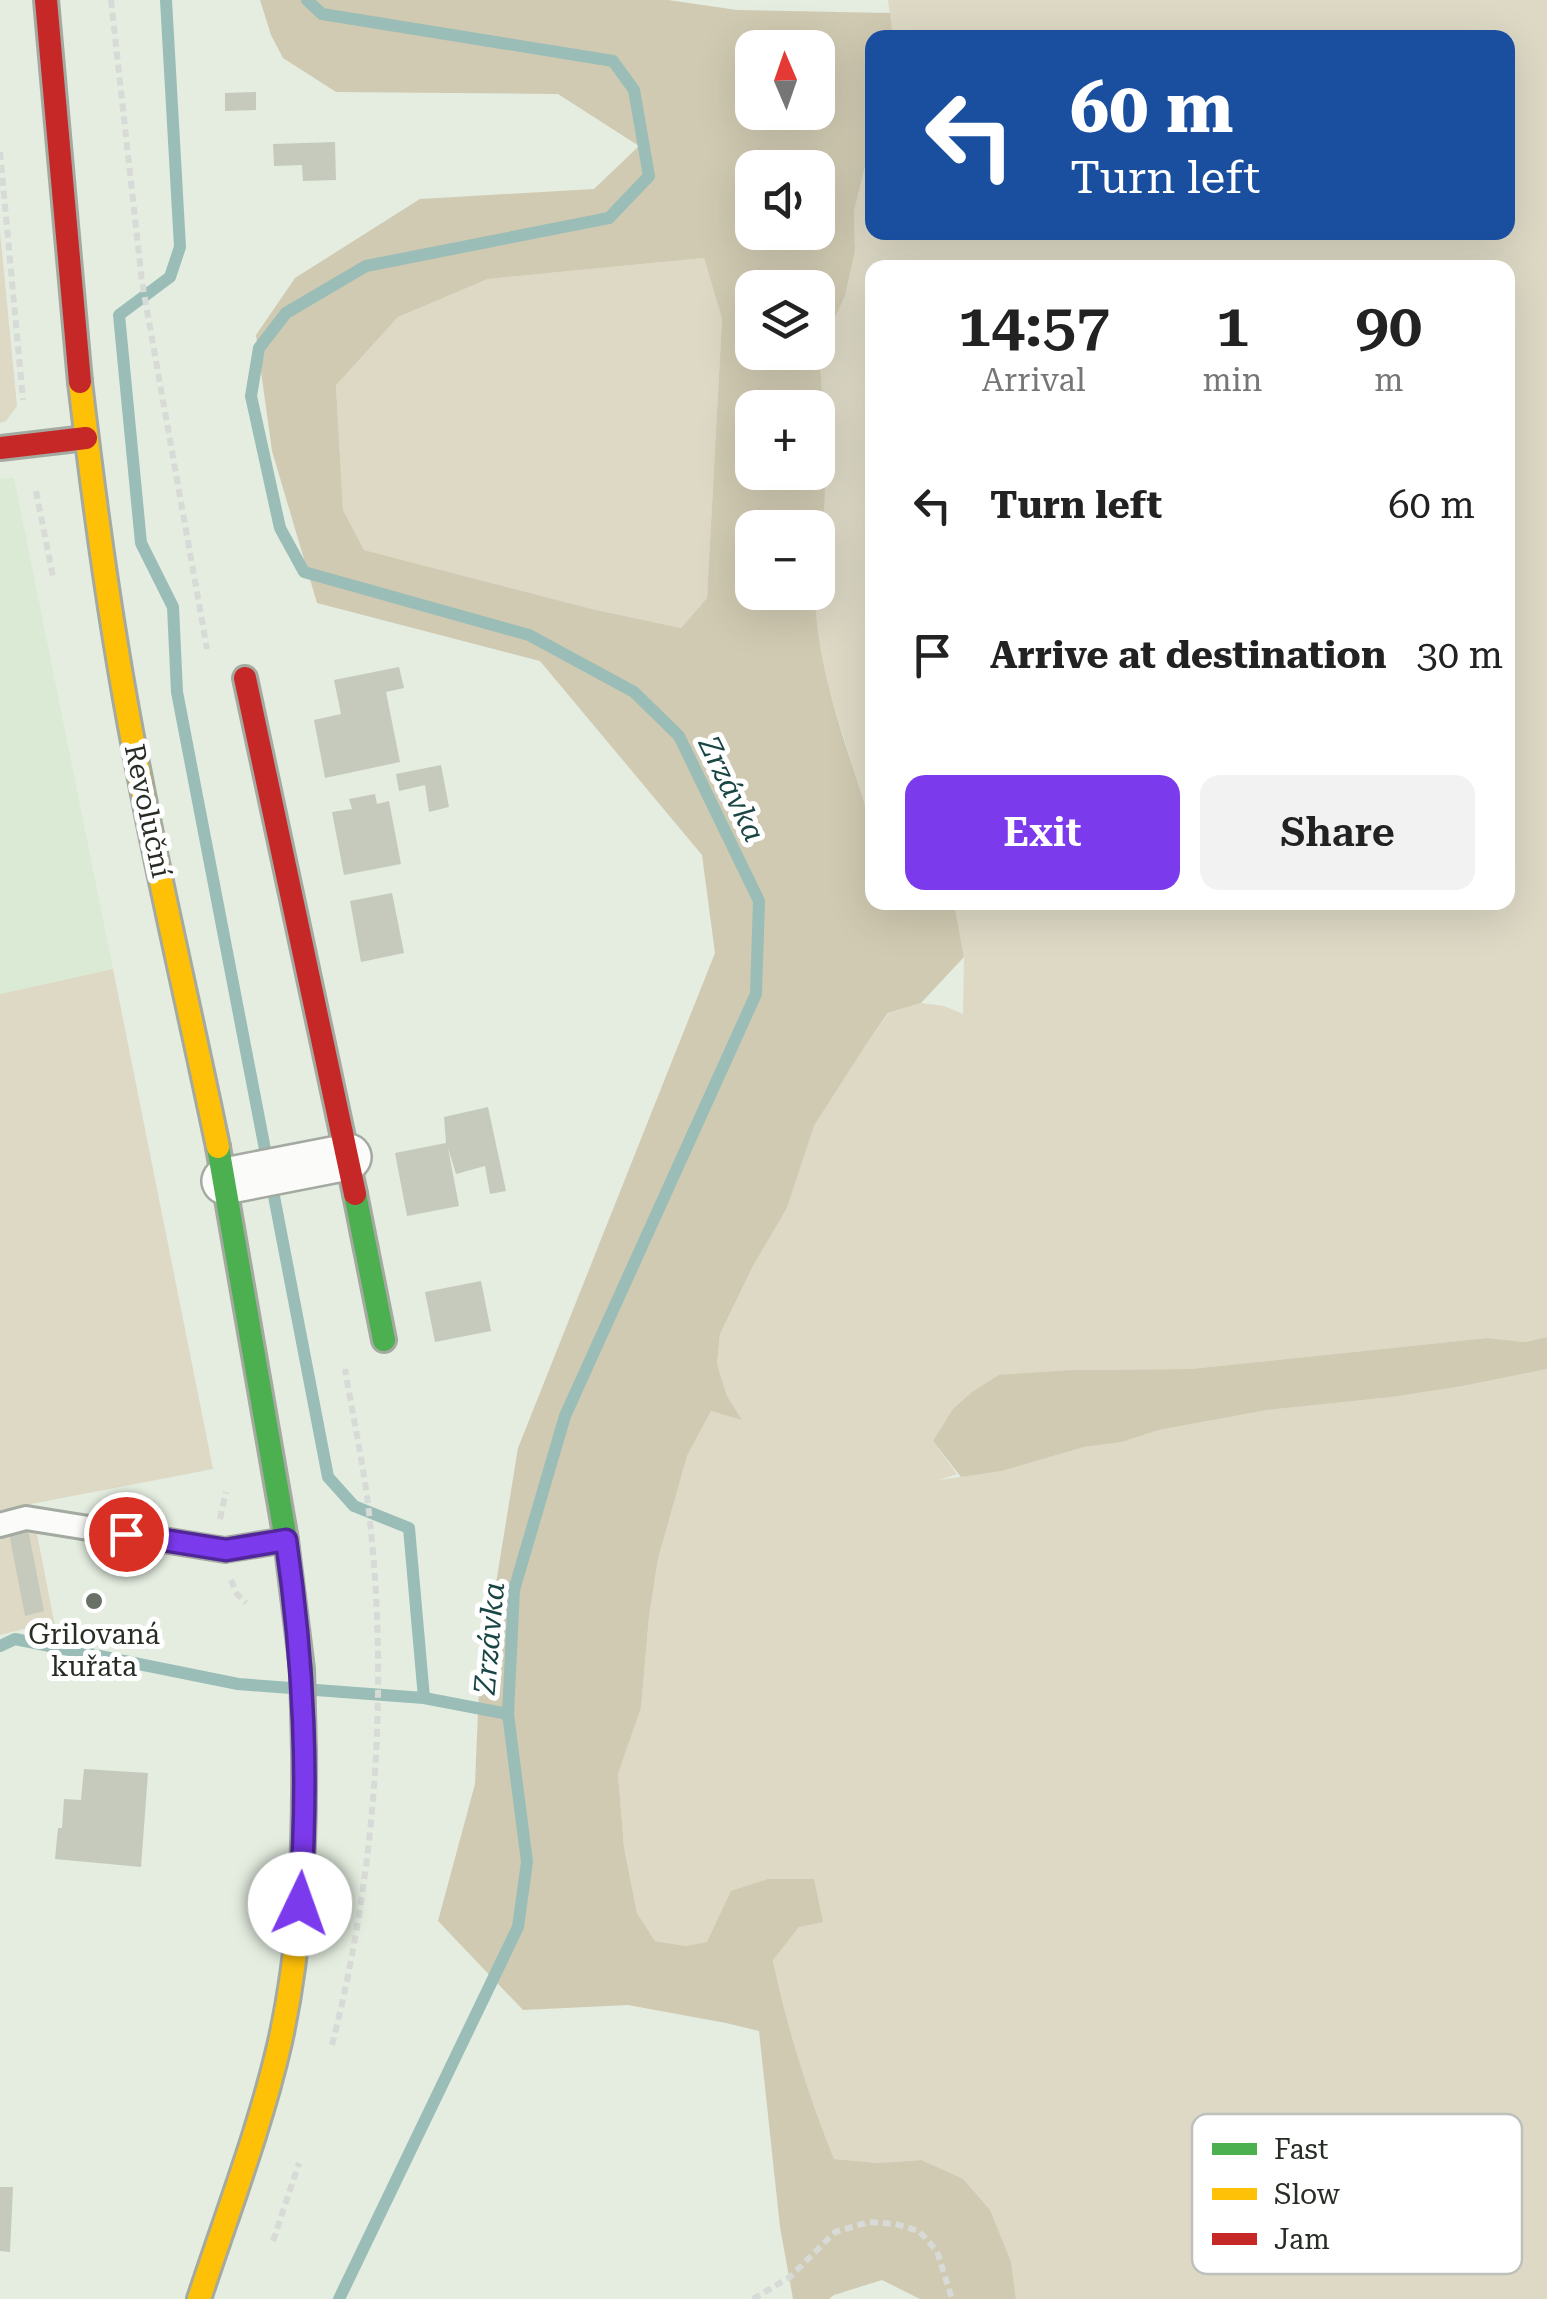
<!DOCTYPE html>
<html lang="en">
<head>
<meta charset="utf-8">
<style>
  body { margin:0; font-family:"Roboto Serif",serif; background:#f2f2f2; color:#222; height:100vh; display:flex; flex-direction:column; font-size:38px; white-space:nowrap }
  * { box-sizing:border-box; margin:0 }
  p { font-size:32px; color:#767676 }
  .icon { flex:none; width:55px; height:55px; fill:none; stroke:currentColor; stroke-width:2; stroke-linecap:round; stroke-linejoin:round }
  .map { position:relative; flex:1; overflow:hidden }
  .side { position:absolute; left:865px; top:260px; width:650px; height:650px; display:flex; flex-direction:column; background:#fff; border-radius:20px; box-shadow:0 10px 40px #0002 }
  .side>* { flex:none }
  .banner { position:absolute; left:865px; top:30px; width:650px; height:210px; border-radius:20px; box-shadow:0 10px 40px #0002; background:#1a4fa0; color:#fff; overflow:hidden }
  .needle { width:65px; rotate:358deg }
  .fabs { position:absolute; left:735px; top:30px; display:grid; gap:20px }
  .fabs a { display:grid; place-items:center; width:100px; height:100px; border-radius:20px; background:#fff; box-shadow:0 10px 40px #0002; font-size:50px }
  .pin { position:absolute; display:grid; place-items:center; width:85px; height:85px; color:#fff; margin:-42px; border:5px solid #fff; border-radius:50%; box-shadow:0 2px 10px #0007 }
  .me { position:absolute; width:110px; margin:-55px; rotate:3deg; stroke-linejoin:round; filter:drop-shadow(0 0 8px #0008) }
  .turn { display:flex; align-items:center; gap:35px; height:210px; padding:0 40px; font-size:45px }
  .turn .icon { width:130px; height:130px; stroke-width:2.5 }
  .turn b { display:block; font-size:70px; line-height:85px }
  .eta { display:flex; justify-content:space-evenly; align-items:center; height:170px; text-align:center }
  .eta b { font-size:60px; font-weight:600; line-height:70px }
  .button { display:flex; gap:20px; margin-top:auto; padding:20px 40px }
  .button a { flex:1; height:115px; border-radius:20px; background:#7c3aed; color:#fff; font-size:40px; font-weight:600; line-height:115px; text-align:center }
  .button a+a { background:#f2f2f2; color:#222 }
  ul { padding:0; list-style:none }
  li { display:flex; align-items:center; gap:30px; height:150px; padding:0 40px }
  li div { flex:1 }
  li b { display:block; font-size:38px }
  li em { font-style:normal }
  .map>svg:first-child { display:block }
</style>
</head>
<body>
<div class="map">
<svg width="1547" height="2299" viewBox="0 0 1547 2299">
  <rect width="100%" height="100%" fill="#e4ede0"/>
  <polygon fill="#dbead4" points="14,478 113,969 0,994 0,479"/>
  <g fill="#ddd9c5">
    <path d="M888,0H1547V1337L1525,1342L1487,1338L1190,1369L1074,1370L933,1441L957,1474L939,1480L1002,1471L1084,1447L1122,1442L1159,1430L1267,1410L1392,1397L1463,1386L1547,1369V2299H1016L1011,2262L921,2160L878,2163L834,2159C808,2094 787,2028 773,1959L799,1927L686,1946L655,1941L637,1913L624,1847L618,1774L641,1708L649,1617L658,1559L687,1456L711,1411L741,1419L727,1396L717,1364L720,1334L753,1266L787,1208L814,1126L869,1040L889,1013L921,1003L944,1006L963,1014L964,957L954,903L1508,902V268H872V815L866,808L826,681L816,638L814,594L818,592L827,457L820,365L830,328L845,296L855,251L854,211L872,139V232H1508V38L893,37Z"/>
    <polygon points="0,231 17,406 6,421 0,423"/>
    <polygon points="704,258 722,319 707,598 681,628 592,609 364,550 343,510 336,384 398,317 488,279"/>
    <polygon points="113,969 213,1469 31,1504 55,1626 39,1625 0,1635 0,994"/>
  </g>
  <g fill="#d0cab2" fill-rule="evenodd">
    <path d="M260,0H668L737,10L890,13L893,37L872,38V139L854,211L855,251L845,296L830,328L820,365L827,457L823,526L818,569V528H752V592L815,593C816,667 844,737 866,808L872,815V902L954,903L964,957L921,1003L888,1013L869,1040L814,1126L787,1208L753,1266L720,1334L717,1364L727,1396L742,1420L711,1411L687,1456L658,1559L649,1617L641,1708L618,1774L624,1847L637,1913L655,1941L686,1946L707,1942L731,1891L768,1879H814L823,1922L799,1927L773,1960C787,2028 808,2094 834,2159L878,2163L921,2160L963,2179L990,2210L1011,2262L1016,2299H920L882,2280L834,2295L829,2299H793L780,2227L759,2031L726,2023L628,2005L523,2010L438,1921L475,1784L479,1688L518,1448L715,953L702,855L540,661L317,603L272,451L256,335L295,278L420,199L594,189L639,146L558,94L336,92L283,58L271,35ZM752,48H818V112H752ZM752,168H818V232H752ZM704,258L722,319L707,598L681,628L592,609L364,550L343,510L336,385L398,317L488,279ZM752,288H818V352H752ZM752,408H818V472H752Z"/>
    <polygon points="1547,1337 1547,1369 1463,1386 1392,1397 1267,1410 1159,1430 1122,1442 1084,1447 1002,1471 961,1477 933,1441 953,1409 972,1392 999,1375 1074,1370 1190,1369 1487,1338 1525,1342"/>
  </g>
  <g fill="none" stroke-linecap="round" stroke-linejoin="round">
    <g stroke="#9abdb7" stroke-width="12">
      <polyline points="166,0 180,247 170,277 119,315 141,543 173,607 177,692 328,1477 354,1506 409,1528 424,1698"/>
      <polyline points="307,0 322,14 613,61 634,90 649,176 609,218 366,266 286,313 259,348 251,396 280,528 304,572 529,635 634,692 679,736 759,901 756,994 565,1416 514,1590 508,1714 527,1862 518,1927 339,2299"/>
      <polyline points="0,1646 15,1639 238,1684 291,1688"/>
      <polyline points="316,1690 424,1698 508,1714"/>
    </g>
  </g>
  <g fill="#c6cabd">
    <polygon points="256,92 256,110 225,111 225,93"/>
    <polygon points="335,142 336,180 303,181 302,165 274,166 273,144"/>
    <polygon points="399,667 404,688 386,692 400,762 325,778 314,720 341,714 334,680"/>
    <polygon points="441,765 449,807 429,812 425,785 399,791 396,774"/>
    <polygon points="375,794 377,804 389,801 401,864 344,875 332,812 352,809 349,799"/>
    <polygon points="392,893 404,953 361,962 350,901"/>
    <polygon points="488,1107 506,1191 490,1194 485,1166 456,1174 448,1148 459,1206 407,1216 395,1153 446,1143 444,1117"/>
    <polygon points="481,1281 491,1331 435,1342 425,1292"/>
    <polygon points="28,1529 44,1611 25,1616 9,1533"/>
    <polygon points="84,1769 148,1773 141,1867 55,1859 58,1828 62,1828 64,1799 81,1800"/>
    <polygon points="0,2187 13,2187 10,2252 0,2251"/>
  </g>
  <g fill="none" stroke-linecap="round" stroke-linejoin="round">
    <defs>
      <polyline id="lane" points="0,1525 26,1518 225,1550 286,1540"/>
      <polyline id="street" points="225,1181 348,1157"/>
      <g id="fast">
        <polyline points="218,1147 286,1540 302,1669 304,1751"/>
        <polyline points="355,1194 384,1340"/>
      </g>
      <g id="slow">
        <path d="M80,382C90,467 101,553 115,639C142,809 183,978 218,1147"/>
        <path d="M199,2299C227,2214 260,2129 280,2042C301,1947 305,1848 304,1751"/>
      </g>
      <g id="jam">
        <polyline points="46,0 80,382"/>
        <polyline points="0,448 86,438"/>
        <polyline points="245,678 355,1194"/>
      </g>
    </defs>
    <use href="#lane" stroke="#a4aaa1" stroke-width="28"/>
    <use href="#street" stroke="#a4aaa1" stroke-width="50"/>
    <use href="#fast" stroke="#a4aaa1" stroke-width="28"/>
    <use href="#slow" stroke="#a4aaa1" stroke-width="28"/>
    <use href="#jam" stroke="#a4aaa1" stroke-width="28"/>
    <g stroke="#d7dad6" stroke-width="6" stroke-dasharray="8 5" stroke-linecap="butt">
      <polyline points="111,0 142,282 207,649"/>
      <polyline points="0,152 23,400"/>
      <polyline points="36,491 53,577"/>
      <polyline points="220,1519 226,1492"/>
      <polyline points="231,1580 237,1594 246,1603"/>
      <path d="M332,2045C377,1870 390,1675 367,1496C361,1453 352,1411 345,1369"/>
      <polyline points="273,2241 299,2163"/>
      <polyline points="753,2299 790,2277 835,2232 869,2222 895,2224 919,2231 937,2251 952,2299"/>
    </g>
    <use href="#lane" stroke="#fbfcfa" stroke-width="22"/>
    <use href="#street" stroke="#fbfcfa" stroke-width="45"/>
    <use href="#fast" stroke="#4caf50" stroke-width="22"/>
    <use href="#slow" stroke="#ffc107" stroke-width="22"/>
    <use href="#jam" stroke="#c62828" stroke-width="22"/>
  </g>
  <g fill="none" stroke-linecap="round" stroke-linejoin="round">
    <defs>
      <path id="route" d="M126,1534L226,1550L286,1540C304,1664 309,1779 300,1904"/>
    </defs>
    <use href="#route" stroke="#51269a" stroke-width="25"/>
    <use href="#route" stroke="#7c3aed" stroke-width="18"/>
  </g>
  <circle fill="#697066" stroke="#fff" stroke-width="4" cx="94" cy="1601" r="10"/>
  <g text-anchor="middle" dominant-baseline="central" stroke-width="10" stroke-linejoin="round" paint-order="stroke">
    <g font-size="28" fill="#272d24" stroke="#fff">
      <text transform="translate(148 811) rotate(78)">Revoluční</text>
    </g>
    <g font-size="28" fill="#272d24" stroke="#fff">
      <text x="94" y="1634">Grilovaná<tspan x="94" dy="32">kuřata</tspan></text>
    </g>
    <g font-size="30" font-style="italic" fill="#194542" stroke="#fff">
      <text transform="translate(732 789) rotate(64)">Zrzávka</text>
      <text transform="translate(489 1638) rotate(-85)">Zrzávka</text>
    </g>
  </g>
  <rect x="1192" y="2114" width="330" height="160" rx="15" fill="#fff" stroke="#bec0bd" stroke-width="2.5"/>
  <rect x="1212" y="2143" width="45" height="12" fill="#4caf50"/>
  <rect x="1212" y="2188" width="45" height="12" fill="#ffc107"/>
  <rect x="1212" y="2233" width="45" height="12" fill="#c62828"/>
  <g font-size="28" fill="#272d24">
    <text x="1274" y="2159">Fast</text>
    <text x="1274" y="2204">Slow</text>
    <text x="1274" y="2249">Jam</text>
  </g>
</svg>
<div class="fabs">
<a><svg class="needle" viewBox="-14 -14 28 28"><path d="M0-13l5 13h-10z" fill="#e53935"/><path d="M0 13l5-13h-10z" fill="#767676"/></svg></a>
<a><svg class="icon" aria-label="sound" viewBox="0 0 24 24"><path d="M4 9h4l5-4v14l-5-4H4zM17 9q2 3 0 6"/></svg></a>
<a><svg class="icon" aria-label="layers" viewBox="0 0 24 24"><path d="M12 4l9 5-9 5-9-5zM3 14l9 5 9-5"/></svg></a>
<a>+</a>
<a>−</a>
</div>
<div class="pin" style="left:126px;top:1534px;background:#d93025"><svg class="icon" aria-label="arrive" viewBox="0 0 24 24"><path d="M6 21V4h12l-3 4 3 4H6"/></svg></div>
<svg class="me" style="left:300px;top:1904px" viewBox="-20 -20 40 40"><circle r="19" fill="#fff"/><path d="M0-13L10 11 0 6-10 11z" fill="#7c3aed"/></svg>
<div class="banner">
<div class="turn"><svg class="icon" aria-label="left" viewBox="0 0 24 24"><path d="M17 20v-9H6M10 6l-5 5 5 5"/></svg><div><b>60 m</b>Turn left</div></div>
</div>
<section class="side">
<div class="eta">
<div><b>14:57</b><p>Arrival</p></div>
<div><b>1</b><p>min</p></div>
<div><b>90</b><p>m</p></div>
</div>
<ul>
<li><svg class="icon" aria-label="left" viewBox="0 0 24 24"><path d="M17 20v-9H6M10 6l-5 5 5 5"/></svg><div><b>Turn left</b></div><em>60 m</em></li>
<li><svg class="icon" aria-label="arrive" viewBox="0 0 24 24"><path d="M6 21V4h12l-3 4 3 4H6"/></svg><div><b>Arrive at destination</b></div><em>30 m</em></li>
</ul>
<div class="button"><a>Exit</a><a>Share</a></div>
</section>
</div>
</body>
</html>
